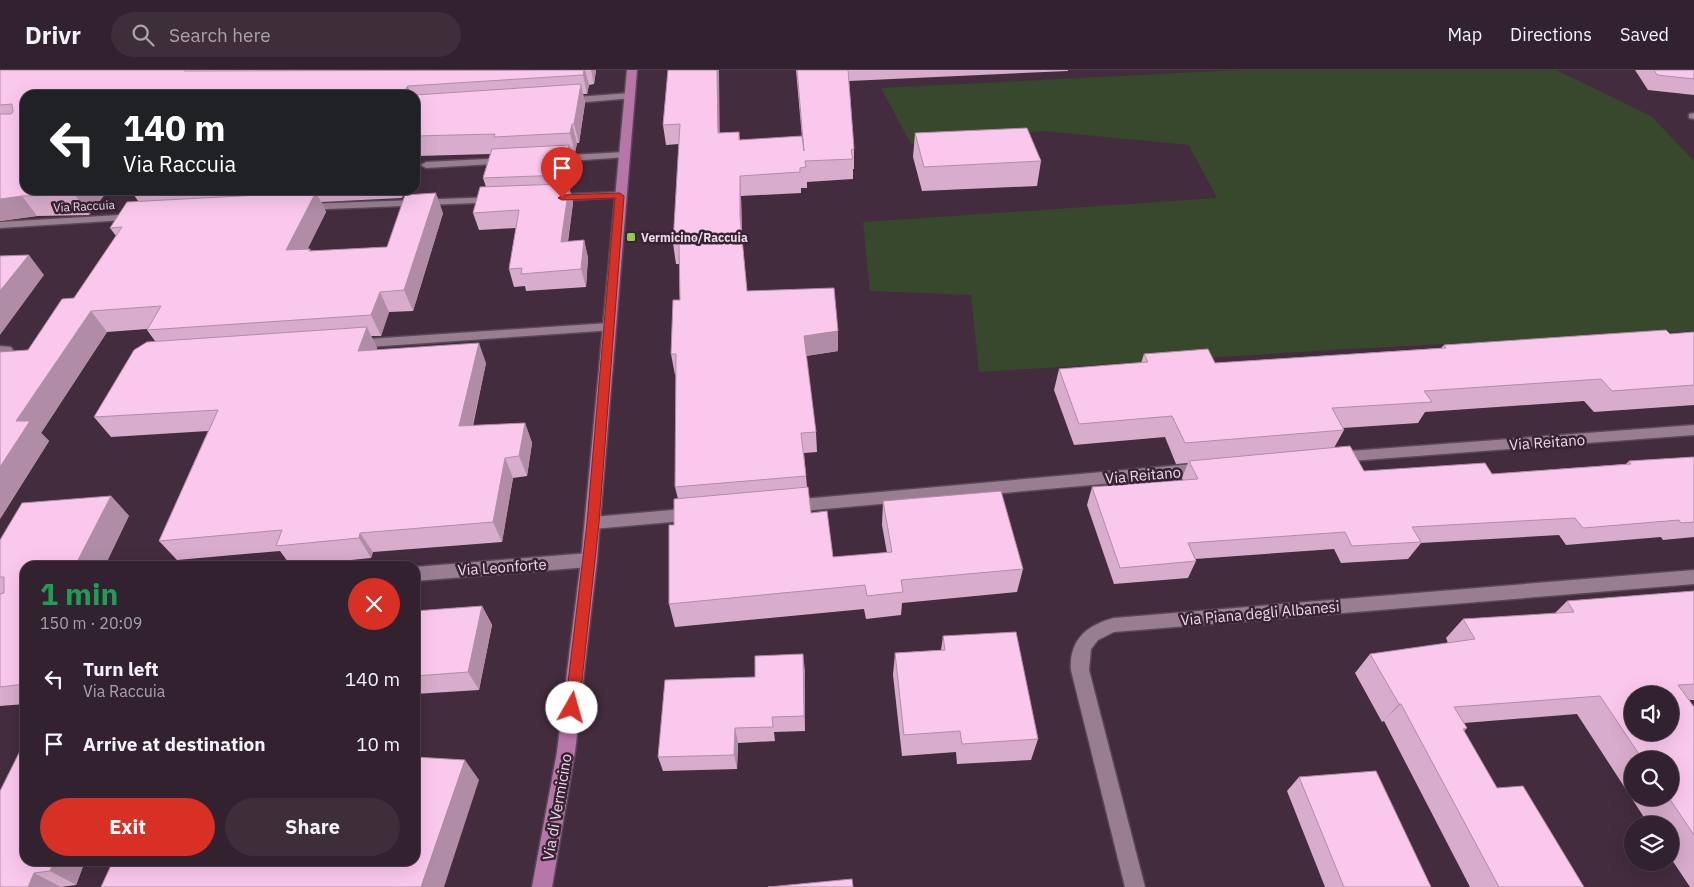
<!DOCTYPE html>
<html lang="en">
<head>
<meta charset="utf-8">
<style>
  body { margin:0; font-family:"IBM Plex Sans",sans-serif; background:#3d2e3a; color:#f1f3f6; height:100vh; display:flex; flex-direction:column; font-size:19px; white-space:nowrap }
  * { box-sizing:border-box; margin:0 }
  p { font-size:16px; color:#a8a3aa }
  .icon { flex:none; width:28px; height:28px; fill:none; stroke:currentColor; stroke-width:2; stroke-linecap:round; stroke-linejoin:round }
  .map { position:relative; flex:1; overflow:hidden }
  .panel { position:absolute; left:20px; top:491px; width:400px; height:305px; display:flex; flex-direction:column; background:#32212e; border-radius:15px; box-shadow:0 5px 20px #0002,0 0 0 1px #4d3e4a }
  .panel>* { flex:none }
  .hud { position:absolute; left:20px; top:20px; width:400px; height:105px; border-radius:15px; box-shadow:0 5px 20px #0002,0 0 0 1px #4d3e4a; background:#202124; color:#fff; overflow:hidden }
  .fabs { position:absolute; left:1624px; top:616px; display:grid; gap:10px }
  .fabs a { display:grid; place-items:center; width:55px; height:55px; border-radius:50%; background:#32212e; box-shadow:0 5px 20px #0002,0 0 0 1px #4d3e4a; font-size:25px }
  .pin { position:absolute; display:grid; place-items:center; width:42px; height:42px; color:#fff; margin:-51px -21px; border-radius:50% 50% 50% 0; rotate:-45deg; box-shadow:0 0 5px #0007 }
  .pin .icon { rotate:45deg }
  .me { position:absolute; width:55px; margin:-28px; rotate:7deg; stroke-linejoin:round; filter:drop-shadow(0 0 4px #0008) }
  .turn { display:flex; align-items:center; gap:18px; height:105px; padding:0 20px; font-size:22px }
  .turn .icon { width:65px; height:65px; stroke-width:2.5 }
  .turn b { display:block; font-size:35px; line-height:42px }
  .round { display:grid; place-items:center; flex:none; width:52px; height:52px; border-radius:26px; background:#3d2e3a }
  .overview { display:flex; align-items:center; justify-content:space-between; height:85px; padding:0 20px }
  h1 { font-size:30px; font-weight:700; line-height:38px; color:#1e9e55 }
  .action { display:flex; gap:10px; margin-top:auto; padding:10px 20px }
  .action a { flex:1; height:58px; border-radius:30px; background:#d93025; color:#fff; font-size:20px; font-weight:700; line-height:58px; text-align:center }
  .action a+a { background:#3d2e3a; color:#f1f3f6 }
  ul { padding:0; list-style:none }
  li { display:flex; align-items:center; gap:15px; height:65px; padding:0 20px }
  li div { flex:1 }
  li b { display:block; font-size:19px }
  li em { font-style:normal }
  header { display:flex; align-items:center; gap:30px; box-sizing:border-box; height:70px; padding:0 25px; background:#32212e; border-bottom:1px solid #4d3e4a }
  header strong { font-size:24px }
  nav { display:flex; gap:28px; margin-inline-start:auto; font-size:18px }
  .search { width:350px; height:45px; background:#3d2e3a; display:flex; align-items:center; gap:12px; box-sizing:border-box; padding:0 18px; border-radius:28px; color:#a8a3aa; font-size:19px }
  .map>svg:first-child { display:block }
</style>
</head>
<body>
<header>
<strong>Drivr</strong>
<div class="search"><svg class="icon" aria-label="search" viewBox="0 0 24 24"><circle cx="10" cy="10" r="6"/><path d="M15 15l6 6"/></svg>Search here</div>
<nav><a>Map</a><a>Directions</a><a>Saved</a></nav>
</header>
<div class="map">
<svg width="1694" height="817" viewBox="0 0 1694 817">
  <rect width="100%" height="100%" fill="#432c3d"/>
  <polygon fill="#37482c" points="1240,0 1556,0 1651,46 1694,91 1694,261 1332,280 979,302 971,225 870,221 863,152 1217,128 1189,75 1044,61 911,74 881,18"/>
  <g fill="none" stroke-linecap="round" stroke-linejoin="round">
    <defs>
      <g id="minor">
        <polygon points="630,23 635,26 633,28 564,34 559,31 564,28"/>
        <polygon points="1694,43 1694,49 1689,48 1689,44"/>
        <polygon points="624,82 628,83 629,85 628,87 553,92 548,89 553,86"/>
        <polygon points="508,88 512,89 513,91 512,93 426,98 421,95 426,92"/>
        <polygon points="620,122 626,125 624,127 551,131 545,128 551,125"/>
        <polygon points="496,127 500,128 502,130 500,132 304,140 298,137 304,134"/>
        <polygon points="136,144 142,147 140,149 0,158 0,152"/>
        <polygon points="609,253 614,254 615,257 614,260 354,278 349,277 347,274 349,271 354,270"/>
        <polygon points="0,276 11,277 13,280 11,283 0,284"/>
        <polygon points="1694,355 1694,365 1337,392 1332,391 1330,387 1332,383 1337,382"/>
        <polygon points="1204,393 1209,395 1211,399 1209,403 1204,405 791,442 786,440 783,436 786,432 791,430"/>
        <polygon points="694,438 699,440 702,444 699,448 694,450 593,459 587,457 585,453 587,449 593,447"/>
        <polygon points="589,483 595,485 597,490 595,495 589,497 415,511 415,497"/>
        <path d="M1694,500V514L1114,562L1098,570L1091,579L1089,600L1145,817H1125L1071,600C1069,570 1087,555 1114,548Z"/>
      </g>
      <polygon id="major" points="627,0 637,0 597,490 575,682 552,817 532,817 557,682 581,490"/>
    </defs>
    <use href="#minor" stroke="#5b4856" stroke-width="3"/>
    <use href="#major" stroke="#5b4856" stroke-width="3"/>
    <use href="#minor" fill="#997e92" fill-rule="evenodd"/>
    <use href="#major" fill="#b676a7" fill-rule="evenodd"/>
  </g>
  <g fill="#d8accc" fill-rule="evenodd">
    <polygon points="0,0 596,0 594,14 589,15 587,24 583,24 585,33 579,73 577,73 575,83 571,83 573,92 569,117 573,133 568,172 584,170 588,188 586,217 526,221 525,216 514,217 509,199 516,158 479,160 473,143 486,117 483,108 490,84 418,86 415,95 415,25 25,25 108,120 89,145 37,146 0,151"/>
    <polygon points="668,0 720,63 739,62 740,70 802,68 796,0 1068,0 1068,1 849,11 854,79 854,99 853,99 853,109 807,112 807,118 801,118 801,123 741,126 742,168 747,221 838,281 806,286 816,362 817,382 804,383 807,417 811,443 833,487 887,483 882,455 883,431 1023,499 1017,522 902,533 901,545 866,549 864,539 675,557 669,534 674,455 678,429 675,417 676,305 675,305 671,284 680,230 679,194 676,194 673,173 679,74 666,75 663,55"/>
    <polygon points="1635,0 1694,0 1694,25 1648,20"/>
    <polygon points="915,63 1041,91 1037,116 922,121 913,87"/>
    <polygon points="133,120 405,120 402,128 321,132 326,142 307,179 310,179 311,181 387,177 443,143 413,241 389,242 381,266 371,266 377,278 376,280 486,293 473,356 525,353 532,373 527,406 513,408 502,472 373,482 371,488 291,496 280,481 177,490 159,471 208,361 111,367 94,347 155,271 147,260 147,259 107,262 41,363 49,371 0,449 28,280 74,228 116,166 110,158 138,131 132,122"/>
    <polygon points="1694,262 1694,335 1594,342 1584,331 1425,342 1418,353 1343,358 1344,360 1334,378 1364,401 1492,404 1626,394 1629,391 1694,387 1694,467 1663,470 1661,467 1566,475 1559,465 1421,473 1408,489 1341,493 1334,479 1195,489 1196,491 1188,508 1114,514 1087,435 1092,417 1183,411 1182,408 1188,393 1176,394 1165,367 1074,375 1054,320 1059,299 1141,293 1144,284 1215,293 1441,278 1444,275 1670,264"/>
    <polygon points="111,426 129,446 25,496 25,634 0,636 0,470"/>
    <path d="M1694,521V630H1689L1694,637V817H1690L1670,787V755H1649L1577,644L1464,653L1467,658L1464,661L1497,718L1584,817H1470L1384,651L1382,652L1355,603L1370,584L1448,573L1446,568L1463,549L1554,544L1567,531ZM1632,690H1670V728H1632Z"/>
    <polygon points="482,536 492,555 479,620 415,624 415,541"/>
    <polygon points="943,566 1038,669 1031,690 957,694 956,682 902,686 893,605 895,583 941,580"/>
    <polygon points="805,600 805,661 774,662 775,671 738,673 737,699 663,701 658,687 755,607"/>
    <polygon points="1299,707 1431,817 1325,817 1287,721"/>
    <polygon points="25,791 85,791 76,815 61,817 0,817"/>
  </g>
  <g fill="#b08ca6">
    <polygon points="584,0 585,0 589,15 587,24 583,5"/>
    <polygon points="591,0 596,0 594,14"/>
    <polygon points="717,0 719,0 720,83 718,63"/>
    <polygon points="581,14 585,33 579,73 574,54"/>
    <polygon points="408,16 411,25 408,25 406,18"/>
    <polygon points="572,54 577,73 575,83 570,63"/>
    <polygon points="569,75 573,92 569,117 573,133 565,190 561,172 568,122 563,105"/>
    <polygon points="415,77 418,86 415,95"/>
    <polygon points="740,106 741,126 742,168 740,147"/>
    <polygon points="79,120 108,120 89,145 75,125"/>
    <polygon points="399,120 405,120 402,128"/>
    <polygon points="316,122 326,142 297,201 286,180"/>
    <polygon points="436,123 443,143 413,241 404,220"/>
    <polygon points="22,126 37,146 0,151 0,129"/>
    <polygon points="584,170 588,188 586,217 581,199"/>
    <polygon points="29,185 44,205 0,265 0,221"/>
    <polygon points="380,222 389,242 381,266 371,245"/>
    <polygon points="91,241 107,262 41,363 49,371 0,449 0,397 16,351"/>
    <polygon points="367,257 377,278 368,301 358,281"/>
    <polygon points="838,261 838,281 805,286 804,266"/>
    <polygon points="479,273 486,293 468,376 459,356"/>
    <polygon points="525,353 532,373 527,406 519,386"/>
    <polygon points="505,388 513,408 502,472 493,452"/>
    <polygon points="111,426 129,446 105,496 75,496"/>
    <polygon points="360,463 373,482 371,488 359,468"/>
    <polygon points="482,536 492,555 479,620 468,602"/>
    <polygon points="803,584 805,600 805,661 804,646"/>
    <polygon points="1399,634 1401,634 1382,652"/>
    <polygon points="735,658 738,673 737,699 734,685"/>
    <polygon points="465,690 479,710 444,817 421,817"/>
    <polygon points="54,791 85,791 76,815 50,801"/>
    <polygon points="34,803 61,817 28,817"/>
  </g>
  <g fill="#fbc8ed" stroke="#b08ca6" fill-rule="evenodd">
    <polygon points="0,0 185,0 184,1 584,0 583,5 408,16 406,18 408,25 25,25 25,120 79,120 75,125 22,126 0,129 0,44 11,44 13,42 12,34 0,35"/>
    <polygon points="668,0 717,0 718,63 739,62 739,70 802,66 804,81 797,0 848,0 854,79 851,80 853,89 805,91 806,97 800,98 800,102 740,106 740,147 747,221 834,218 838,261 804,266 816,362 801,363 806,406 675,417 676,284 671,284 673,230 680,230 679,173 673,173 680,54 663,55"/>
    <polygon points="1654,0 1694,0 1694,9 1657,5"/>
    <polygon points="581,14 574,54 572,54 570,63 494,67 495,64 415,66 415,25"/>
    <polygon points="1027,58 1041,91 924,97 915,63"/>
    <polygon points="569,75 563,105 483,108 492,79"/>
    <polygon points="562,114 561,117 569,116 561,172 584,170 581,199 521,204 522,198 509,199 519,140 473,143 480,117"/>
    <polygon points="133,120 165,120 132,122"/>
    <polygon points="316,122 286,180 310,179 309,181 387,177 405,125 436,123 404,220 380,222 371,245 147,260 161,236 91,241 16,351 30,351 0,397 0,282 28,280 62,229 74,228 122,157 110,158 127,132"/>
    <polygon points="29,185 0,221 0,186"/>
    <polygon points="367,257 358,281 479,273 459,356 525,353 519,386 505,388 493,452 360,463 359,468 276,476 282,460 159,471 218,340 94,347 134,280 147,272"/>
    <polygon points="1666,260 1670,264 1694,262 1694,315 1612,321 1601,309 1424,321 1432,332 1332,338 1344,360 1185,373 1172,346 1079,354 1059,299 1148,292 1144,284 1208,279 1215,293 1446,278 1444,275"/>
    <polygon points="1350,376 1364,401 1485,393 1492,404 1631,394 1629,391 1694,387 1694,452 1681,453 1679,450 1583,458 1575,448 1412,457 1421,472 1352,476 1345,462 1188,473 1196,491 1120,498 1092,417 1198,409 1189,391"/>
    <polygon points="808,417 811,443 827,441 833,487 892,482 883,431 1001,421 1023,499 901,510 903,522 867,526 865,515 669,534 669,455 674,455 674,429"/>
    <polygon points="111,426 75,496 25,496 25,614 0,617 0,524 4,523 4,507 0,507 0,470 22,433"/>
    <path d="M1694,521V614L1678,615L1694,637V765L1669,728H1670V690H1643L1600,626L1454,637L1467,658L1463,659L1497,718L1523,716L1584,817H1499L1401,634H1399L1370,584L1475,569L1463,549L1574,542L1567,531ZM1632,625H1670V662H1632Z"/>
    <polygon points="482,536 468,602 415,606 415,541"/>
    <polygon points="1016,562 1038,669 962,674 960,661 904,665 895,583 945,580 943,566"/>
    <polygon points="803,584 804,646 772,647 773,657 735,658 734,685 658,687 665,610 755,607 755,586"/>
    <polygon points="25,671 25,791 54,791 50,801 34,803 28,817 0,817 0,721"/>
    <polygon points="415,687 465,690 421,817 101,817 113,791 415,791"/>
    <polygon points="1376,701 1431,817 1344,817 1299,707"/>
    <polygon points="852,809 853,817 768,817"/>
  </g>
  <polygon fill="#d93025" stroke="#8d1f18" points="620,123 624,126 599,453 579,638 577,643 572,645 567,643 565,638 587,453 615,128 562,130 558,128 562,125"/>
  <rect fill="#88cf49" stroke="#382233" stroke-width="2" x="626" y="162" width="10" height="10" rx="2.5"/>
  <g text-anchor="middle" dominant-baseline="central" stroke-width="5" stroke-linejoin="round" paint-order="stroke">
    <g font-size="12" fill="#eadbe5" stroke="#382233">
      <text transform="translate(84 136) rotate(-3)">Via Raccuia</text>
    </g>
    <g font-size="12" font-weight="bold" fill="#eadbe5" stroke="#382233" text-anchor="start">
      <text x="641" y="167">Vermicino/Raccuia</text>
    </g>
    <g font-size="15" fill="#eadbe5" stroke="#382233">
      <text transform="translate(1547 372) rotate(-4)">Via Reitano</text>
      <text transform="translate(1143 405) rotate(-5)">Via Reitano</text>
      <text transform="translate(502 497) rotate(-4)">Via Leonforte</text>
      <text transform="translate(1260 543) rotate(-5)">Via Piana degli Albanesi</text>
      <text transform="translate(557 737) rotate(-80)">Via di Vermicino</text>
    </g>
  </g>
</svg>
<div class="fabs">
<a><svg class="icon" aria-label="sound" viewBox="0 0 24 24"><path d="M4 9h4l5-4v14l-5-4H4zM17 9q2 3 0 6"/></svg></a>
<a><svg class="icon" aria-label="search" viewBox="0 0 24 24"><circle cx="10" cy="10" r="6"/><path d="M15 15l6 6"/></svg></a>
<a><svg class="icon" aria-label="layers" viewBox="0 0 24 24"><path d="M12 4l9 5-9 5-9-5zM3 14l9 5 9-5"/></svg></a>
</div>
<div class="pin" style="left:562px;top:128px;background:#d93025"><svg class="icon" aria-label="arrive" viewBox="0 0 24 24"><path d="M6 21V4h12l-3 4 3 4H6"/></svg></div>
<svg class="me" style="left:572px;top:638px" viewBox="-20 -20 40 40"><circle r="19" fill="#fff"/><path d="M0-13L10 11 0 6-10 11z" fill="#d93025"/></svg>
<div class="hud">
<div class="turn"><svg class="icon" aria-label="left" viewBox="0 0 24 24"><path d="M17 20v-9H6M10 6l-5 5 5 5"/></svg><div><b>140 m</b>Via Raccuia</div></div>
</div>
<section class="panel">
<div class="overview"><div><h1>1 min</h1><p>150 m · 20:09</p></div><a class="round" style="background:#d93025;color:#fff"><svg class="icon" aria-label="close" viewBox="0 0 24 24"><path d="M6 6l12 12M18 6L6 18"/></svg></a></div>
<ul>
<li><svg class="icon" aria-label="left" viewBox="0 0 24 24"><path d="M17 20v-9H6M10 6l-5 5 5 5"/></svg><div><b>Turn left</b><p>Via Raccuia</p></div><em>140 m</em></li>
<li><svg class="icon" aria-label="arrive" viewBox="0 0 24 24"><path d="M6 21V4h12l-3 4 3 4H6"/></svg><div><b>Arrive at destination</b></div><em>10 m</em></li>
</ul>
<div class="action"><a>Exit</a><a>Share</a></div>
</section>
</div>
</body>
</html>
